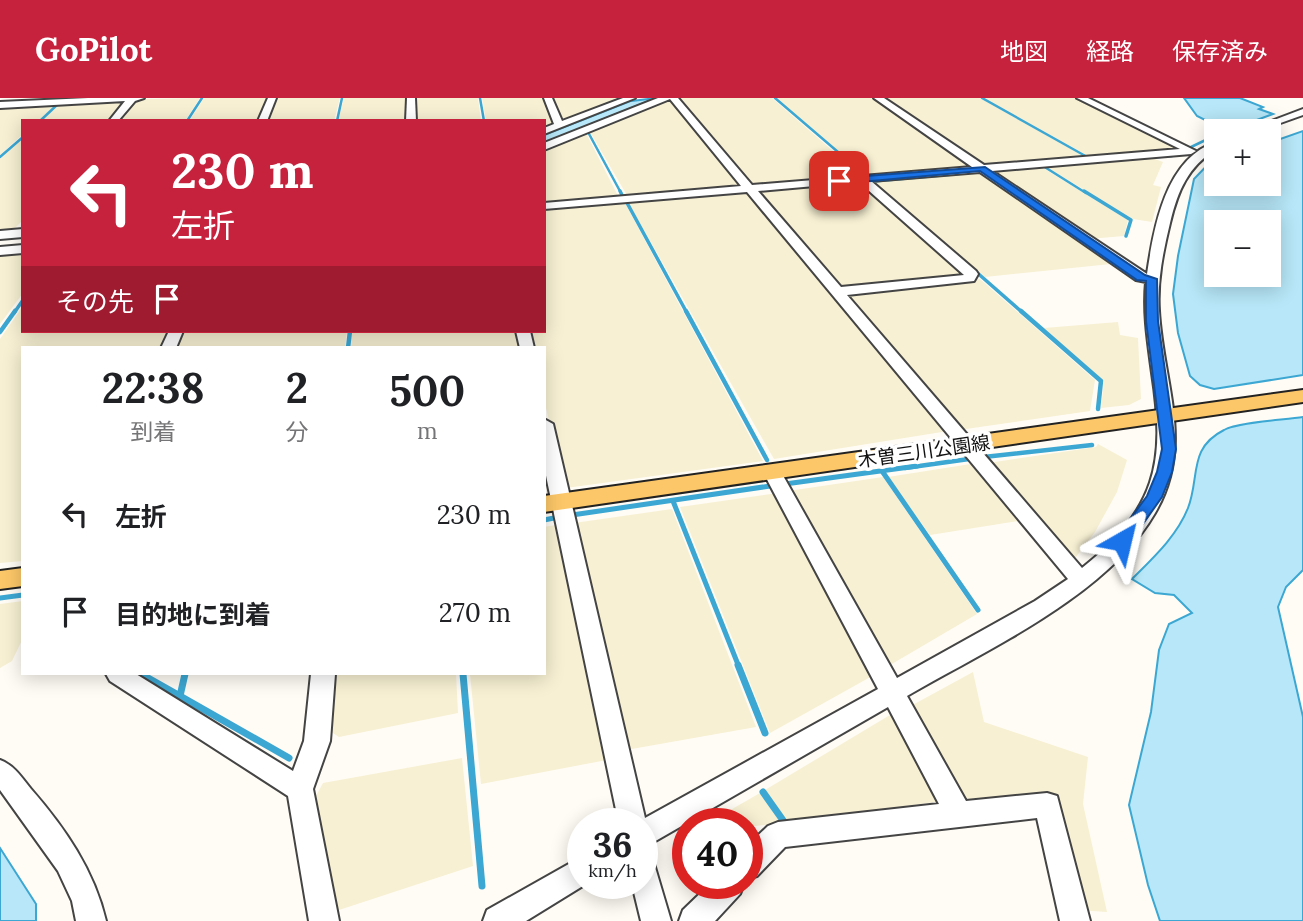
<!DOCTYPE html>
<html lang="ja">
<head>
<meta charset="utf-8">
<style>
  body { margin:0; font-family:Lora,"Noto Sans JP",serif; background:#f6f6f6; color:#202124; height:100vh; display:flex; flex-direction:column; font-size:26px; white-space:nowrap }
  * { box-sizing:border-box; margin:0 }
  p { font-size:23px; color:#757577 }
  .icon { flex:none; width:38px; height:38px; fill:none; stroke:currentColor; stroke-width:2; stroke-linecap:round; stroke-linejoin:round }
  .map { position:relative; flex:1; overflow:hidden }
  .drawer { position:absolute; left:21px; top:248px; width:525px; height:329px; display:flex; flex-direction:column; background:#fff; border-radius:0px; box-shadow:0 4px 18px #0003 }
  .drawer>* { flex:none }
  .hud { position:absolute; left:21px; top:21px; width:525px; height:214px; border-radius:0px; box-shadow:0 4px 18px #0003; background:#c7223d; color:#fff; overflow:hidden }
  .controls { position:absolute; left:1204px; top:21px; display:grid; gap:14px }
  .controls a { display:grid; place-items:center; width:77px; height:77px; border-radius:0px; background:#fff; box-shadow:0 4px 18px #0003; font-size:35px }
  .speed { position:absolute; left:567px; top:710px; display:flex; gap:14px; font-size:35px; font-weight:700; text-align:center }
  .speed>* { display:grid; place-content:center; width:91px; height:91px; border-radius:50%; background:#fff; box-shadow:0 4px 18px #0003; line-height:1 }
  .speed small { font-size:18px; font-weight:400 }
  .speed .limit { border:10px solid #d22; background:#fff; color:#111 }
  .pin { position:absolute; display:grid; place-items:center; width:60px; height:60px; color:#fff; margin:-30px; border-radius:14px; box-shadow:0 4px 10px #0006 }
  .me { position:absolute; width:77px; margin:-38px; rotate:37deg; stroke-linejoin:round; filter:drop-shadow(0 0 5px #0008) }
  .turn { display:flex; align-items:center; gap:24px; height:147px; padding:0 35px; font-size:32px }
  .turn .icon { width:91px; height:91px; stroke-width:2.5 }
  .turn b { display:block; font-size:49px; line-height:60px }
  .then { display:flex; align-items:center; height:66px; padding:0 35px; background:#0003; gap:14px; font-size:26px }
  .eta { display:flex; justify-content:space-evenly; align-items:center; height:119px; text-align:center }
  .eta b { font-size:42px; font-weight:800; line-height:49px }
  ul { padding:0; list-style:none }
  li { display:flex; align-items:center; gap:21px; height:98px; padding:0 35px }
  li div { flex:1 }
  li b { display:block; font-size:26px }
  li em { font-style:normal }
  header { display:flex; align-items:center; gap:42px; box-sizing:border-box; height:98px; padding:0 35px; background:#c7223d; color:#fff }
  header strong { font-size:33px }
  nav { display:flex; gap:38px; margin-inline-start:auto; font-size:24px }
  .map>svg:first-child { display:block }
</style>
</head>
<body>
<header>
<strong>GoPilot</strong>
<nav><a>地図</a><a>経路</a><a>保存済み</a></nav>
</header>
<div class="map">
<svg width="1303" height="823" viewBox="0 0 1303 823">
  <rect width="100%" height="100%" fill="#fffcf5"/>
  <g fill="#f7f0d3">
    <polygon points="200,0 185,23 115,23 137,1"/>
    <polygon points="204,0 269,0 258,23 189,23"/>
    <polygon points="276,0 340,0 334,23 265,23"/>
    <polygon points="344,0 408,0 408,23 338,23"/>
    <polygon points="414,0 478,0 481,23 413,23"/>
    <polygon points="482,0 546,0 555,26 544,30 544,23 486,23"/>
    <polygon points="551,0 615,0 616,2 561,23"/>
    <polygon points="675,0 772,0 863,79 753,89"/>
    <polygon points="776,0 875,0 975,68 868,79"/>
    <polygon points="881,0 980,0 1087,60 981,68"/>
    <polygon points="983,0 1078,0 1183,51 1092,60"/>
    <polygon points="671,1 744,88 628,99 590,34"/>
    <polygon points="127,2 111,23 42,23 61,5"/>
    <polygon points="57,6 38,23 23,23 23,36 0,57 0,8"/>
    <polygon points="586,35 619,100 544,106 544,51"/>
    <polygon points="23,40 23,122 14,131 0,134 0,61"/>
    <polygon points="1152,60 1163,64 1153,87 1161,89 1152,124 1133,121 1046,69"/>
    <polygon points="1043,70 1128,122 1124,138 1089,141 991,74"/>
    <polygon points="985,75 1113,163 1111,166 985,179 874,84"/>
    <polygon points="861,85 965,176 964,179 842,192 756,94"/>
    <polygon points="749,94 948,333 774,361 628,104"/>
    <polygon points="625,105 763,363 566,390 544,302 544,250 531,250 527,233 544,233 544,112"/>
    <polygon points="23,156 23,195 0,226 0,158"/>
    <polygon points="980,181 1095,282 1090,313 959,332 844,196"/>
    <polygon points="23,208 23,233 170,233 163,250 23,250 23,463 0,465 0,241"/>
    <polygon points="1118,224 1120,237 1138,240 1141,301 1129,307 1101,310 1104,283 1044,230"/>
    <polygon points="182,233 347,233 345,250 176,250"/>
    <polygon points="352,233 518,233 522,250 351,250"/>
    <polygon points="1098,346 1127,362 1117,394 1095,434 1076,459 1069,458 988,365 1096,349"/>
    <polygon points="977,365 1024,422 930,437 888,379"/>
    <polygon points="883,379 977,516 885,570 788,393"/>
    <polygon points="778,395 874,577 770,635 680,409"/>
    <polygon points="672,411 756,629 626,652 574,425"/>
    <polygon points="561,426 612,661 481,686 470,576 544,576 544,429"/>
    <polygon points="23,503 23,540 12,563 0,570 0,506"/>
    <polygon points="973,574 984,624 1088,659 1083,706 1107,814 1077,812 1052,705 970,708 958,700 907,610"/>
    <polygon points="330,576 456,576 458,615 339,639 327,631"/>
    <polygon points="895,614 942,703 788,724 765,692"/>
    <polygon points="462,660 473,768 336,813 316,698 323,685"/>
    <polygon points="760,695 781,725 747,729 747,726 706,726"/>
  </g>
  <g fill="#b7e7f8" stroke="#3ca7d2" stroke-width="2" fill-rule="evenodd">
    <polygon points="617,0 632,3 656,0 544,45 544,37 628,4"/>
    <polygon points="1184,0 1240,0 1263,9 1259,11 1273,16 1227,33 1197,18"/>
    <path d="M1303,33V277L1214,291L1200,287L1190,278L1178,235L1173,196L1178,158L1194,81L1216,58V86H1269V45ZM1269,124V177H1216V124Z"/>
    <path d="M1303,319V472L1286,489L1278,509L1303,619V823H1160L1148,787L1129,707L1151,614L1159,552L1169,526L1192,515L1174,497L1155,495L1132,481C1153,460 1177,438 1188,410C1200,379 1188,350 1224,332C1238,324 1285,322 1303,319Z"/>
    <polygon points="0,750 36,806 36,823 0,823"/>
  </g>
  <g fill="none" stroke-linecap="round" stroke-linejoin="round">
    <g stroke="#3ca7d2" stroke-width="2.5">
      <polyline points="480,0 484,23"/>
      <polyline points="775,0 866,78"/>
      <polyline points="982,0 1089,60"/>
      <polyline points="604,7 621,1"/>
      <polyline points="40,23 59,5"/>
      <polyline points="187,23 202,0"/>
      <polyline points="337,23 342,0"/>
      <polyline points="592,32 588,34 621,95"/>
      <polyline points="1189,50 1216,37"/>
      <polyline points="0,59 23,39"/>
      <polyline points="1117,62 1172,58"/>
      <polyline points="1043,68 1086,95"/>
      <polyline points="868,84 959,76"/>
      <polyline points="815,88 860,84"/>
    </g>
    <g stroke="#3ca7d2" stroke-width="3.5">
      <polyline points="620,93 623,99"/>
      <polyline points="1084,93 1131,122 1126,138"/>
      <polyline points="626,103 687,215"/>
      <polyline points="974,172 1023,215"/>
      <polyline points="14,215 23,202"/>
    </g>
    <g stroke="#3ca7d2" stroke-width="4.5">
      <polyline points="686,213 767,362"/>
      <polyline points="1021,213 1101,283 1098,311"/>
      <polyline points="0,234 15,213"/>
      <polyline points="348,250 350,233"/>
      <polyline points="984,359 1092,347"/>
      <polyline points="905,370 969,361"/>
    </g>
    <g stroke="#3ca7d2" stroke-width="5">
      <polyline points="882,373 978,512"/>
      <polyline points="785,386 917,368"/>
      <polyline points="673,403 739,569"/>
      <polyline points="572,417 770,388"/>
      <polyline points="544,422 554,420"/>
      <polyline points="0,500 23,497"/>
    </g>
    <g stroke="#3ca7d2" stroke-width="7">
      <polyline points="738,567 765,635"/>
      <polyline points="141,576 180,598 185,576"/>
      <polyline points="463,576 482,788"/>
      <polyline points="180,598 289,660"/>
      <polyline points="763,694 787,728"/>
    </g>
    <defs>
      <g id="minor">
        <polygon points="88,0 144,0 135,3 118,23 109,23 125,3 0,10 0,4"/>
        <polygon points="268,0 276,0 267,23 258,23"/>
        <polygon points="407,0 415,0 416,23 406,23"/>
        <polygon points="544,0 552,0 562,23 623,0 635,0 544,36 544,30 554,26"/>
        <path d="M658,0H678L752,87L972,69L874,0H884L984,67L1180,51L1077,0H1088L1196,53L1191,56L992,73L1147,176C1154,130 1165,61 1216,44V51C1188,69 1178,92 1170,125C1163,154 1157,183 1159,213C1163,286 1195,346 1155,415C1108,497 988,551 907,598L966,703L1047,695L1057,698L1090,823H1060L1037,720L785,749L757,778L747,781V748L768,728L778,724L939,706L888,609L652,745L642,749V726H619L544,368V321L553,326L645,720L878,591L763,374L766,370L772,368L781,374L897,580L1035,503L1068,481L747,94L544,111V105L741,88L670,1L544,52V45ZM980,74L1136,182L1146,184C1143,215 1148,245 1152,275C1166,366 1156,411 1082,470L847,197L974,183L978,176L976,173L871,83ZM859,84L964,177L841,189L758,93Z"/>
        <polygon points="1303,11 1303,17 1258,33 1245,33"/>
        <polygon points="23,131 23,139 0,141 0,133"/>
        <polygon points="23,147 23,155 0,157 0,149"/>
        <polygon points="169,233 183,233 176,250 161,250"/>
        <polygon points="516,233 530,233 534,250 520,250"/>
        <polygon points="106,576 136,576 293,673 304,643 311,576 335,576 330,643 313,691 339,823 309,823 288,698 110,583"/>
        <path d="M0,662C14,667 22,680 31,691C65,730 94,772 106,823H76L72,803L58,773L0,692Z"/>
        <polygon points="642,755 652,759 671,823 641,823 632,786 642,786"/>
        <polygon points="583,758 583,786 586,786 526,823 483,823 487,812"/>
        <polygon points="710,786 744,786 740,796 715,823 679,823 683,812"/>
      </g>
      <g id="major">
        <polygon points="1303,292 1303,304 544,414 544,398"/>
        <polygon points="23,470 23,488 0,491 0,473"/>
      </g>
    </defs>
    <use href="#minor" stroke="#444" stroke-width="4"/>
    <use href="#major" stroke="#222" stroke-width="4"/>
    <use href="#minor" fill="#fff" fill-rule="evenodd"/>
    <use href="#major" fill="#fcc768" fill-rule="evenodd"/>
  </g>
  <polygon fill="#1a73e8" stroke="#114b97" stroke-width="2" points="985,69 1145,177 1157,181 1158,223 1176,351 1172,374 1162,399 1128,447 1116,447 1114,443 1147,398 1157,374 1162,351 1146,223 1146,183 1137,182 980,73 839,86 835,83 839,80"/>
  <g text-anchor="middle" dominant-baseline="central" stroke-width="7" stroke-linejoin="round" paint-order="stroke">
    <g font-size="19" fill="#111" stroke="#fff">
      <text transform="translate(924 353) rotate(-8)">木曽三川公園線</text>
    </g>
  </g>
</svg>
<div class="controls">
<a>+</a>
<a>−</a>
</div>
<div class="speed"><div>36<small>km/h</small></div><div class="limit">40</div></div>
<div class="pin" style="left:839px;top:83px;background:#d93025"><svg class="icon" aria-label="arrive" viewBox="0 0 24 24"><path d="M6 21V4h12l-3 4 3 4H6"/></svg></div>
<svg class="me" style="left:1122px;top:443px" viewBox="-20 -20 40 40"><path d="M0-17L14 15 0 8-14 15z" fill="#1a73e8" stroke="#fff" stroke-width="4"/></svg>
<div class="hud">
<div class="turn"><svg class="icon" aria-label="left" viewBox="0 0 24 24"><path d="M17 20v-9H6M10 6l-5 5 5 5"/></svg><div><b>230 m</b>左折</div></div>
<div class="then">その先<svg class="icon" aria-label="arrive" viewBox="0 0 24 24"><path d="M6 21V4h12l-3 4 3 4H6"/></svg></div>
</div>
<section class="drawer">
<div class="eta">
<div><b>22:38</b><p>到着</p></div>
<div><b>2</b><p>分</p></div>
<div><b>500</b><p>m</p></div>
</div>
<ul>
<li><svg class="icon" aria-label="left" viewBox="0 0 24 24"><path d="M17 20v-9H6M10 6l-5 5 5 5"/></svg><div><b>左折</b></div><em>230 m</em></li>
<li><svg class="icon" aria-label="arrive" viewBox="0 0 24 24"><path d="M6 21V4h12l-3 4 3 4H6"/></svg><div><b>目的地に到着</b></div><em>270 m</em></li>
</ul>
</section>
</div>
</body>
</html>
